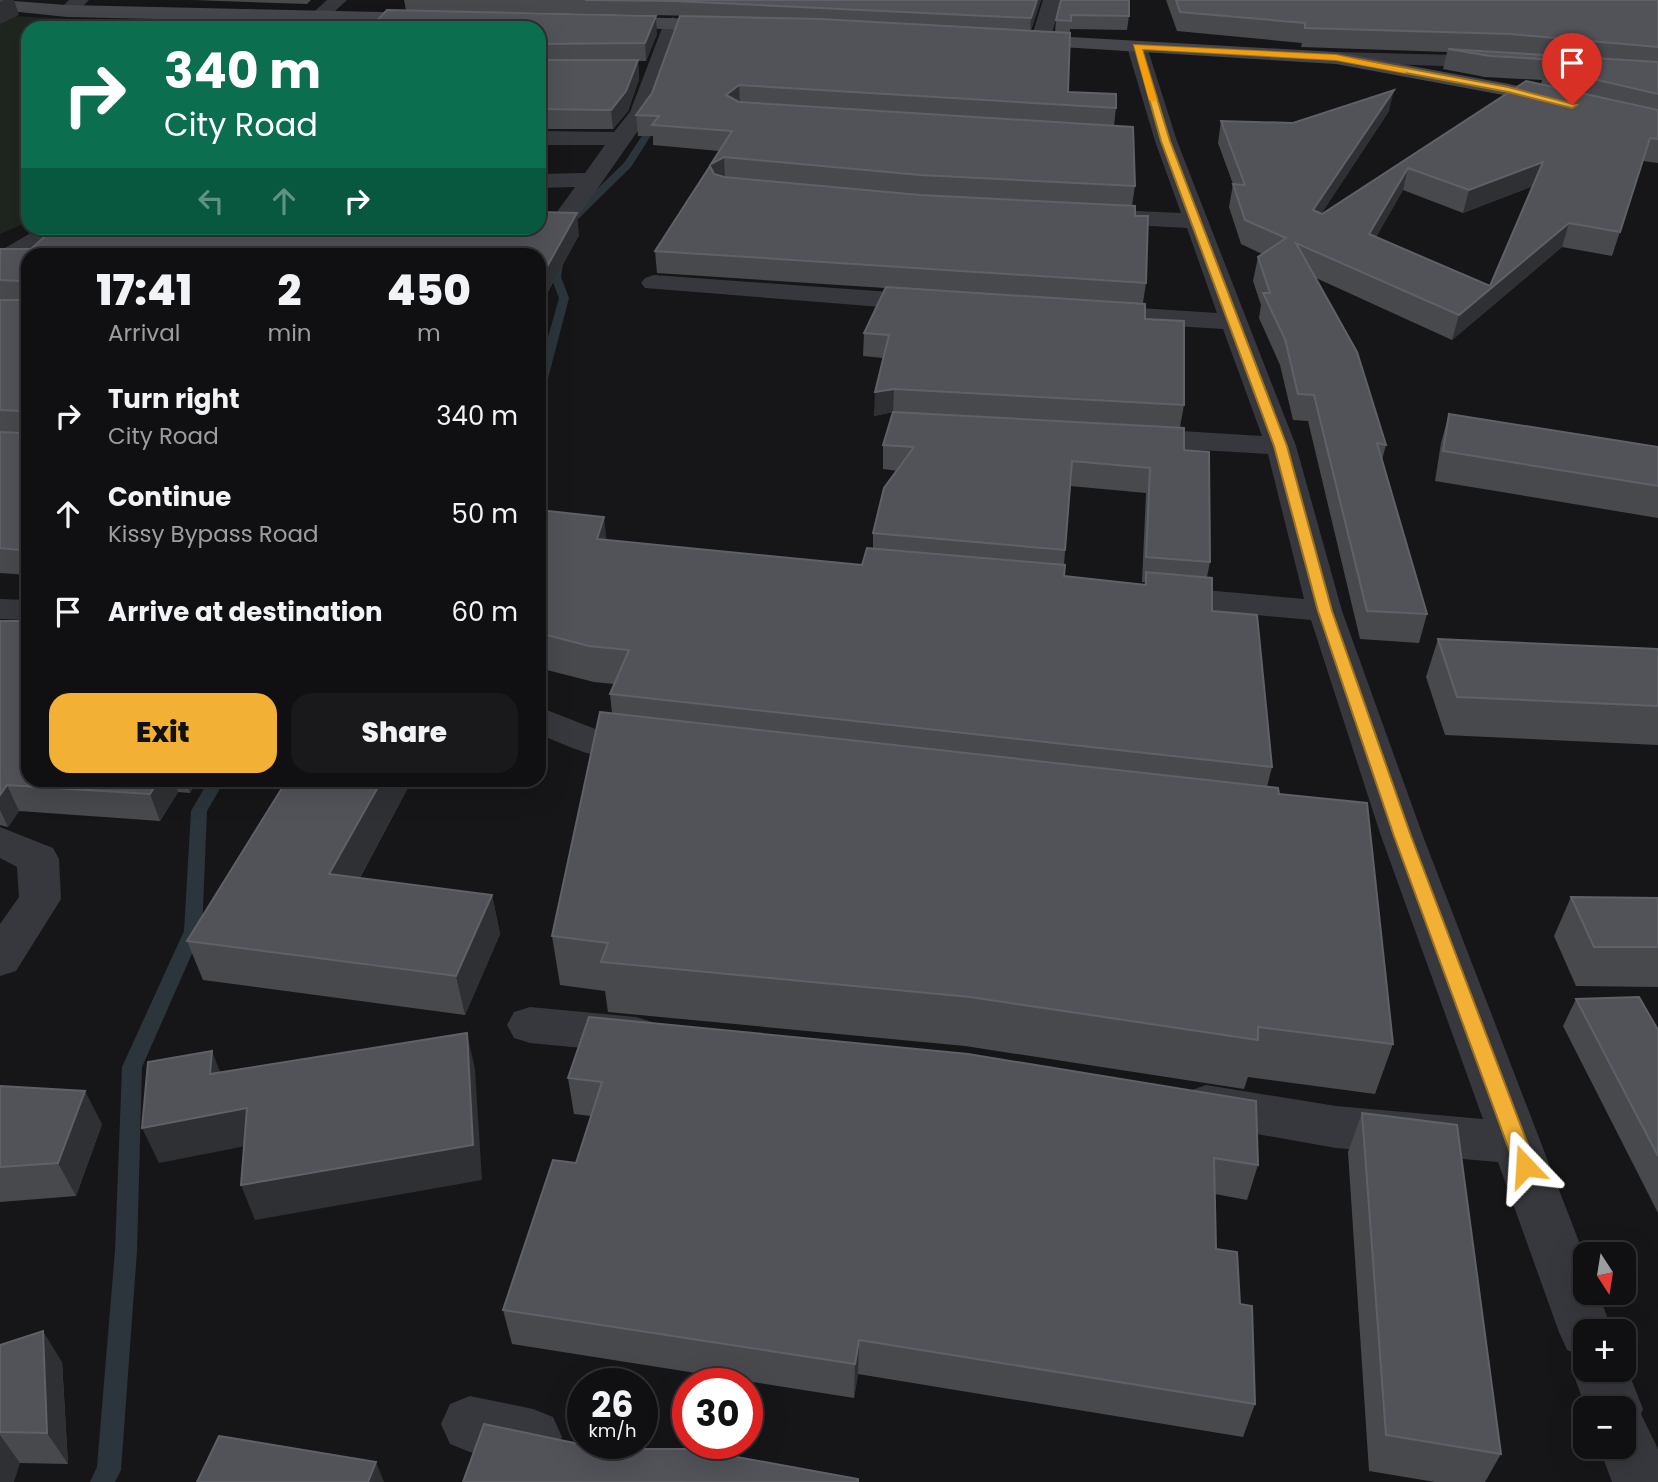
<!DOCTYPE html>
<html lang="en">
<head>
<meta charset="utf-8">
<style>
  body { margin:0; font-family:Poppins,sans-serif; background:#19191b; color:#f1f3f6; height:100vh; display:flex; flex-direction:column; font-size:26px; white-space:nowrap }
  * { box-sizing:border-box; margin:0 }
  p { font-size:23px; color:#9c9d9f }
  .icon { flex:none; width:38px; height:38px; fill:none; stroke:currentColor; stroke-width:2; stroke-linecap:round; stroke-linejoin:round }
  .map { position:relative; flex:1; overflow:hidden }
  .drawer { position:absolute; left:21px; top:248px; width:525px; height:539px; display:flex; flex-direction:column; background:#101012; border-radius:21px; box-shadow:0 7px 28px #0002,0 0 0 2px #303032 }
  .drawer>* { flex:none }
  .banner { position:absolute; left:21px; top:21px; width:525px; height:214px; border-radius:21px; box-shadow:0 7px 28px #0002,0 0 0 2px #303032; background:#0b6e4f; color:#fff; overflow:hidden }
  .needle { width:46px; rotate:168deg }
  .buttons { position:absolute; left:1573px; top:1242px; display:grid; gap:14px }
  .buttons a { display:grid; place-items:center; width:63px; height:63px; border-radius:14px; background:#101012; box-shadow:0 7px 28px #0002,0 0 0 2px #303032; font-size:35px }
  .speed { position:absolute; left:567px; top:1368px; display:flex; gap:14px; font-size:35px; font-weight:700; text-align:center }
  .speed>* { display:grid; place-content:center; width:91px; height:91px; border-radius:50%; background:#101012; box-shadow:0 7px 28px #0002,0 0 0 2px #303032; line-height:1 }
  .speed small { font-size:18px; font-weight:400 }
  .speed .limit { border:10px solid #d22; background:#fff; color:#111 }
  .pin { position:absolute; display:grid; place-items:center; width:60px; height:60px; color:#fff; margin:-72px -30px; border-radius:50% 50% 50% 0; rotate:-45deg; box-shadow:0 0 7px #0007 }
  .pin .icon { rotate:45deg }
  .me { position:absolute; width:77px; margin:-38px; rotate:340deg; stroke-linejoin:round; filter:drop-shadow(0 0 5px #0008) }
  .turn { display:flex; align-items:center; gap:24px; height:147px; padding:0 28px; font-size:32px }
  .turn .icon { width:91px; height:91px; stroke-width:2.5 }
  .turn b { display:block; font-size:49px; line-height:60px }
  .lanes { display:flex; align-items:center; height:66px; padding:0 28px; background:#0003; justify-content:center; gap:35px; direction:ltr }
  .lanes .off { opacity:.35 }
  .eta { display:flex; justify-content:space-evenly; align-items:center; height:119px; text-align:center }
  .eta b { font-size:42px; font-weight:800; line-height:49px }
  .action { display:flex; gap:14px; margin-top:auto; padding:14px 28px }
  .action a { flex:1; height:80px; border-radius:21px; background:#f2b134; color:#111; font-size:28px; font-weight:800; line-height:80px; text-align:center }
  .action a+a { background:#19191b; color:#f1f3f6 }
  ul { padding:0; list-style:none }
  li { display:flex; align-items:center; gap:21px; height:98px; padding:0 28px }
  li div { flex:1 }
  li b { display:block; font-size:26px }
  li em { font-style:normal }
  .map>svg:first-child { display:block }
</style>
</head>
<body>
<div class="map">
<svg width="1658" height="1482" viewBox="0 0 1658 1482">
  <rect width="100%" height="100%" fill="#161618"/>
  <polygon fill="#1e261f" points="10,16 288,28 28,28 28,222 0,234 0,21"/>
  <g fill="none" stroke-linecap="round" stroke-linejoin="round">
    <g fill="#2c353c" fill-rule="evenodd">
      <polygon points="655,116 662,118 631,167 572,225 564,225 564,221 624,163"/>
      <polygon points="559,254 564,257 561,277 569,298 545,390 539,394 539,369 559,298 551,277 554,257"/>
      <polygon points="209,780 225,780 207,811 202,931 142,1067 137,1251 121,1470 115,1482 90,1482 97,1467 115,1251 122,1067 184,931 191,811"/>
    </g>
    <g fill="#37383d" fill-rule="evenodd">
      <polygon points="69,0 89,0 74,15 60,15 58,11"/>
      <polygon points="327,0 347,0 322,23 308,23 306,19"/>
      <polygon points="1043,0 1061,0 1050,42 1040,48 1030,42"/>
      <polygon points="673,17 682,23 651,112 570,228 552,228 549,223 575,187 539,188 539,174 585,173 605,145 539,145 539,131 614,132 630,112 664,23"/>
      <polygon points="1137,41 1147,47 1177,141 1296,446 1342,611 1423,836 1586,1260 1586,1293 1598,1293 1613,1332 1586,1332 1586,1370 1624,1370 1624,1361 1643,1409 1641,1414 1658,1449 1658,1482 1612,1482 1599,1447 1624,1447 1624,1409 1586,1409 1572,1370 1579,1355 1567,1350 1559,1332 1498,1162 1336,1148 1206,1125 1189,1119 1182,1105 1189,1091 1206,1085 1336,1106 1483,1119 1381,836 1311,620 1160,606 1148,603 1143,596 1148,589 1160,586 1304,599 1268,454 1132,446 1121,443 1117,437 1121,431 1132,428 1262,436 1223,329 1093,321 1084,319 1080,313 1084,307 1093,305 1217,313 1187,228 1095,223 1086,221 1083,216 1086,211 1095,209 1181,213 1155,141 1127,47"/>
      <polygon points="39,228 67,228 9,267 0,270 0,251"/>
      <polygon points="654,275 932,295 941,297 945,303 941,309 932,311 645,288 641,283 645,278"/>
      <polygon points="0,599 28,600 28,620 0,619"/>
      <path d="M539,707L603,732L660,740L665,749L660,758C618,769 576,750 539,734Z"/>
      <polygon points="0,827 53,848 59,859 61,899 16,971 0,976 0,924 19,897 17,867 0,858"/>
      <polygon points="530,1007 636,1017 652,1022 659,1035 652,1048 636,1053 530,1043 514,1038 507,1025 514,1012"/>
      <polygon points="470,1396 533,1409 553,1417 562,1437 553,1457 533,1465 470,1452 450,1444 441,1424 450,1404"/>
    </g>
    <polygon fill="#37383d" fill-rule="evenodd" points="1336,52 1498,56 1508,62 1498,68 1329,62 1326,58"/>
    <g fill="#45474d" fill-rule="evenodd">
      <polygon points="0,0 67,5 429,13 438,19 429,25 67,17 0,10"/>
      <polygon points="604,16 730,20 739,26 730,32 597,26 595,22 597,18"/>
      <polygon points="1017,34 1336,52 1509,84 1658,120 1658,132 1509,96 1336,64 1010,44 1007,40"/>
    </g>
  </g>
  <g fill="#47494d" fill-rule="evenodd">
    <polygon points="193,0 311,0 307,4"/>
    <path d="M404,0H1041L1031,30L1055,32L1056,20L1061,0L1129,16L1127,30L1070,29L1068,92L1116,108L1114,126L1135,186L1132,206L1135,216L1146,283L1143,303L1145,319L1184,405L1180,427L1184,450L1210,562L1207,577L1212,611L1272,767L1267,787L1279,794L1393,1044L1375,1094L1248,1077L1244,1089L965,1046L608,1012L605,991L560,985L552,936L612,713L610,694L614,684L594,682L539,668V510L607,540L862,565L873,549V533L898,471L883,469V445L893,412L874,416L883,358L863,356L864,333L885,288L657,273L655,251L711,169L719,151L653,145V136H638L636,115L652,93L698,16L510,12L657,34L646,61H638L639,79L628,111L613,129H546L548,148L539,165V28L406,10ZM1070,486L1146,493L1142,582H1145L1144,585L1064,576V565Z"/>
    <path d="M1166,0H1658V163L1643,161L1612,256L1562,247L1452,340L1316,278L1386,445L1382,460L1427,614L1419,643L1360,639L1308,421L1293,420L1280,365L1259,318L1261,305L1253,281L1258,257L1262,254L1241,244L1229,207L1233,184L1218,143L1221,121L1293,123L1389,111L1321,214H1322L1541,84L1542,80L1485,77L1443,69L1447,52L1301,47L1302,43L1177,31ZM1533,186L1490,286L1376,237L1403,190L1463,213Z"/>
    <polygon points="539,189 548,210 546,212 579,235 539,308 539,256 28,256 28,575 0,573 0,249 31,249"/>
    <polygon points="1449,414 1658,447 1658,518 1435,481 1441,443"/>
    <polygon points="0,621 28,780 198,780 190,793 178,792 160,821 19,811 8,827 0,825"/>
    <polygon points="1438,639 1658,649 1658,745 1445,735 1426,677"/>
    <polygon points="287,780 412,780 360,878 492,895 500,934 465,1015 203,980 187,941"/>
    <polygon points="1571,897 1658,898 1658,987 1576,986 1554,936"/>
    <polygon points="1576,999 1658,1030 1658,1213 1563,1026"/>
    <polygon points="589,1017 1258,1165 1247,1200 1215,1194 1216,1249 1240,1304 1255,1404 1243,1437 858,1374 854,1398 512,1344 503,1310 576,1163 591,1116 574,1114 568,1078"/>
    <polygon points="0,1086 102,1124 76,1196 0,1202"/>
    <polygon points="1362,1113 1501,1454 1485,1482 1435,1482 1369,1471 1348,1152"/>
    <polygon points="0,1345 62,1362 68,1464 20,1463 0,1482"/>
  </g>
  <g fill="#2f3033">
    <polygon points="4,0 14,0 19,15 0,24 0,2"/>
    <polygon points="1037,0 1041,0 1030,32 1031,18"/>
    <polygon points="656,16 657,34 646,61 645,43"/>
    <polygon points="638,60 639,79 628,111 613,129 611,110"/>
    <polygon points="739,85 740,105 726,95"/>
    <polygon points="1394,90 1389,111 1308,234 1313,210"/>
    <polygon points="546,128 548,148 539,165 539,140"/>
    <polygon points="724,157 725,178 712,185 711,164"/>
    <polygon points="1543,162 1536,185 1463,213 1469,190"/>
    <polygon points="1408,168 1403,190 1364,258 1369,234"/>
    <polygon points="545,189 548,210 539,226 539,200"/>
    <polygon points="577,213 579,235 539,308 539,281"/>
    <polygon points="1569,223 1562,247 1452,340 1459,315"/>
    <polygon points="894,389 893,412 874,416 875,392"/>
    <polygon points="604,517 608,552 597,539"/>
    <polygon points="159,780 174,780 178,792 160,821 150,794"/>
    <polygon points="186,780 198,780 190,793"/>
    <polygon points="382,780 412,780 341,913 329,874"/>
    <polygon points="7,785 19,811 8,827 0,810 0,795"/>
    <polygon points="492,895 500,934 465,1015 456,976"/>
    <polygon points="467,1033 475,1069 482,1180 255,1220 241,1185"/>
    <polygon points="212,1051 226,1087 210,1074"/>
    <polygon points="85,1091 102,1124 76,1196 58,1163"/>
    <polygon points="247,1108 261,1143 159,1163 142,1128"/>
    <polygon points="43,1331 62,1362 68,1464 47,1433"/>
    <polygon points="859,1340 858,1374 854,1398 855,1364"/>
    <polygon points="0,1435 20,1463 14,1482 0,1482"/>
    <polygon points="376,1462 384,1482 368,1482"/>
  </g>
  <g fill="#525359" stroke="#5f6168" stroke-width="2" fill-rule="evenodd">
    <polygon points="585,0 1037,0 1031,18 674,1"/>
    <polygon points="1061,0 1129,0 1129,16 1071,15 1071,21 1056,20"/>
    <polygon points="1176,0 1658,0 1658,47 1510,34 1305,28 1305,23 1180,12"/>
    <polygon points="387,10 656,16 645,43 539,44 539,28 370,28"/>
    <polygon points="680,16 821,19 1070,33 1068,92 1116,94 1116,108 739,85 726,95 739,102 1133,127 1135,186 920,175 724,157 711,164 732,131 652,125 659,116 636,115 652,93"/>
    <polygon points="1448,49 1658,62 1658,94 1546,68 1558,60 1490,56"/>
    <polygon points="539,60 638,60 626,91 611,110 539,109"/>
    <path d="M1526,81L1658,110V139L1650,138L1620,232L1569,223L1459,315L1296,243L1357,352L1386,445L1377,443L1427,614L1367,611L1314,395L1298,394L1285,339L1263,293H1270L1258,257L1286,238L1245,220L1233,184L1245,185L1221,121L1293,123L1394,90L1313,210L1322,214ZM1543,162L1490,286L1369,234L1408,168L1469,190Z"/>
    <polygon points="539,127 546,128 539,141"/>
    <polygon points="710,166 714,174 724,177 920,195 1135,206 1135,216 1148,216 1146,283 655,251"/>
    <polygon points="539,189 545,189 539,200"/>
    <polygon points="539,212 577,213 539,281 539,256 28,256 28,551 0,548 0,432 21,433 21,411 0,410 0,300 22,300 22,281 0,280 0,249 31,249 54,228 539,228"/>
    <polygon points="886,287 1145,304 1145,319 1184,321 1184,405 894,389 875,392 889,335 864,333"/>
    <polygon points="893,412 1184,428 1184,450 1209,452 1210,562 1146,557 1150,468 1072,461 1065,550 873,533 884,488 914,447 883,445"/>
    <polygon points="1449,414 1658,447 1658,486 1443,451"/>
    <polygon points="539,510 604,517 597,539 862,565 867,548 1065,565 1064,576 1146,585 1146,572 1212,578 1212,611 1257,615 1272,767 610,694 629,650 589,646 539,633"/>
    <polygon points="0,621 28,621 28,780 159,780 150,794 7,785 0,795"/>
    <polygon points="1438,639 1658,649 1658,706 1457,697"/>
    <polygon points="600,712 1278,788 1279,794 1367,803 1393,1044 1258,1027 1258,1040 970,997 601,962 608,943 552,936"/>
    <polygon points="287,780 382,780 329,874 492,895 456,976 187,941"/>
    <polygon points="1571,897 1658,898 1658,947 1594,947"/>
    <polygon points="1639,997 1658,1030 1658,1156 1576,999"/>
    <polygon points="589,1017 968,1054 1256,1101 1258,1165 1214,1158 1216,1249 1237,1252 1240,1304 1252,1306 1255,1404 859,1340 855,1364 503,1310 553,1160 576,1163 602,1082 568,1078"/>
    <polygon points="467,1033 473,1145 241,1185 247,1108 142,1128 148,1062 212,1051 210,1074"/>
    <polygon points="0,1086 85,1091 58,1163 0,1167"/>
    <polygon points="1362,1113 1457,1125 1501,1454 1386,1435"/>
    <polygon points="43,1331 47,1433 0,1432 0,1345"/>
    <polygon points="484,1424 603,1449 693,1449 858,1479 858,1482 463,1482"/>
    <polygon points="219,1436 376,1462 368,1482 197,1482"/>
  </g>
  <polygon fill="#f2b134" stroke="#9d7322" stroke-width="2" points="1134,45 1336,55 1508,87 1577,105 1572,108 1508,92 1336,60 1142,49 1170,141 1287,446 1332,611 1411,836 1536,1166 1533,1172 1525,1175 1518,1172 1515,1166 1394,836 1318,611 1274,446 1161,141"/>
  <polygon fill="#f59e0b" points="1134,45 1336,55 1409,71 1405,73 1336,60 1142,49 1157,100 1153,102 1149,100"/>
</svg>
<div class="buttons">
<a><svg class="needle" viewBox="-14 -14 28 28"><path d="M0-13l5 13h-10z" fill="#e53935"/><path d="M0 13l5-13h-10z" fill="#9c9d9f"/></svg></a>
<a>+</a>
<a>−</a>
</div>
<div class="speed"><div>26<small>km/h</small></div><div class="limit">30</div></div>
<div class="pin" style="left:1572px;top:105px;background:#d93025"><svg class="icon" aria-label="arrive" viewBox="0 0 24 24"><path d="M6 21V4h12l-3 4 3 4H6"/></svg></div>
<svg class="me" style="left:1525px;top:1166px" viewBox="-20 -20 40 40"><path d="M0-17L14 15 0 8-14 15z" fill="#f2b134" stroke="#fff" stroke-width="4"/></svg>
<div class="banner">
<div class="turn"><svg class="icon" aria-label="right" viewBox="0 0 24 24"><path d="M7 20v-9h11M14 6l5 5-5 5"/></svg><div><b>340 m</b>City Road</div></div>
<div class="lanes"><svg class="icon off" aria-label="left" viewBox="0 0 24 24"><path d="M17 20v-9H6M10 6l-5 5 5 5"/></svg><svg class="icon off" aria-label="ahead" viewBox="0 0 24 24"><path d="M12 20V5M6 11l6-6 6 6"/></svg><svg class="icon" aria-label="right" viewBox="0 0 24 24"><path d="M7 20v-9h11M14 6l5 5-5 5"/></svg></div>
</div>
<section class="drawer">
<div class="eta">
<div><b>17:41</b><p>Arrival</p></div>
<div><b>2</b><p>min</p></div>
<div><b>450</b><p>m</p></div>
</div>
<ul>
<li><svg class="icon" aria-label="right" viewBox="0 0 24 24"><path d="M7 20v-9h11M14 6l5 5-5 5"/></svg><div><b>Turn right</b><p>City Road</p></div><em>340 m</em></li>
<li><svg class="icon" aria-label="ahead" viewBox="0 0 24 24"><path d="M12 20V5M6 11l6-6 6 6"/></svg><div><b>Continue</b><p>Kissy Bypass Road</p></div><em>50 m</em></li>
<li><svg class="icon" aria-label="arrive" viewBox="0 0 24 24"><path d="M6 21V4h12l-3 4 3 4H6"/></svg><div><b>Arrive at destination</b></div><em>60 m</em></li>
</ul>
<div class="action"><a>Exit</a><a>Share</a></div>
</section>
</div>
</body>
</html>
